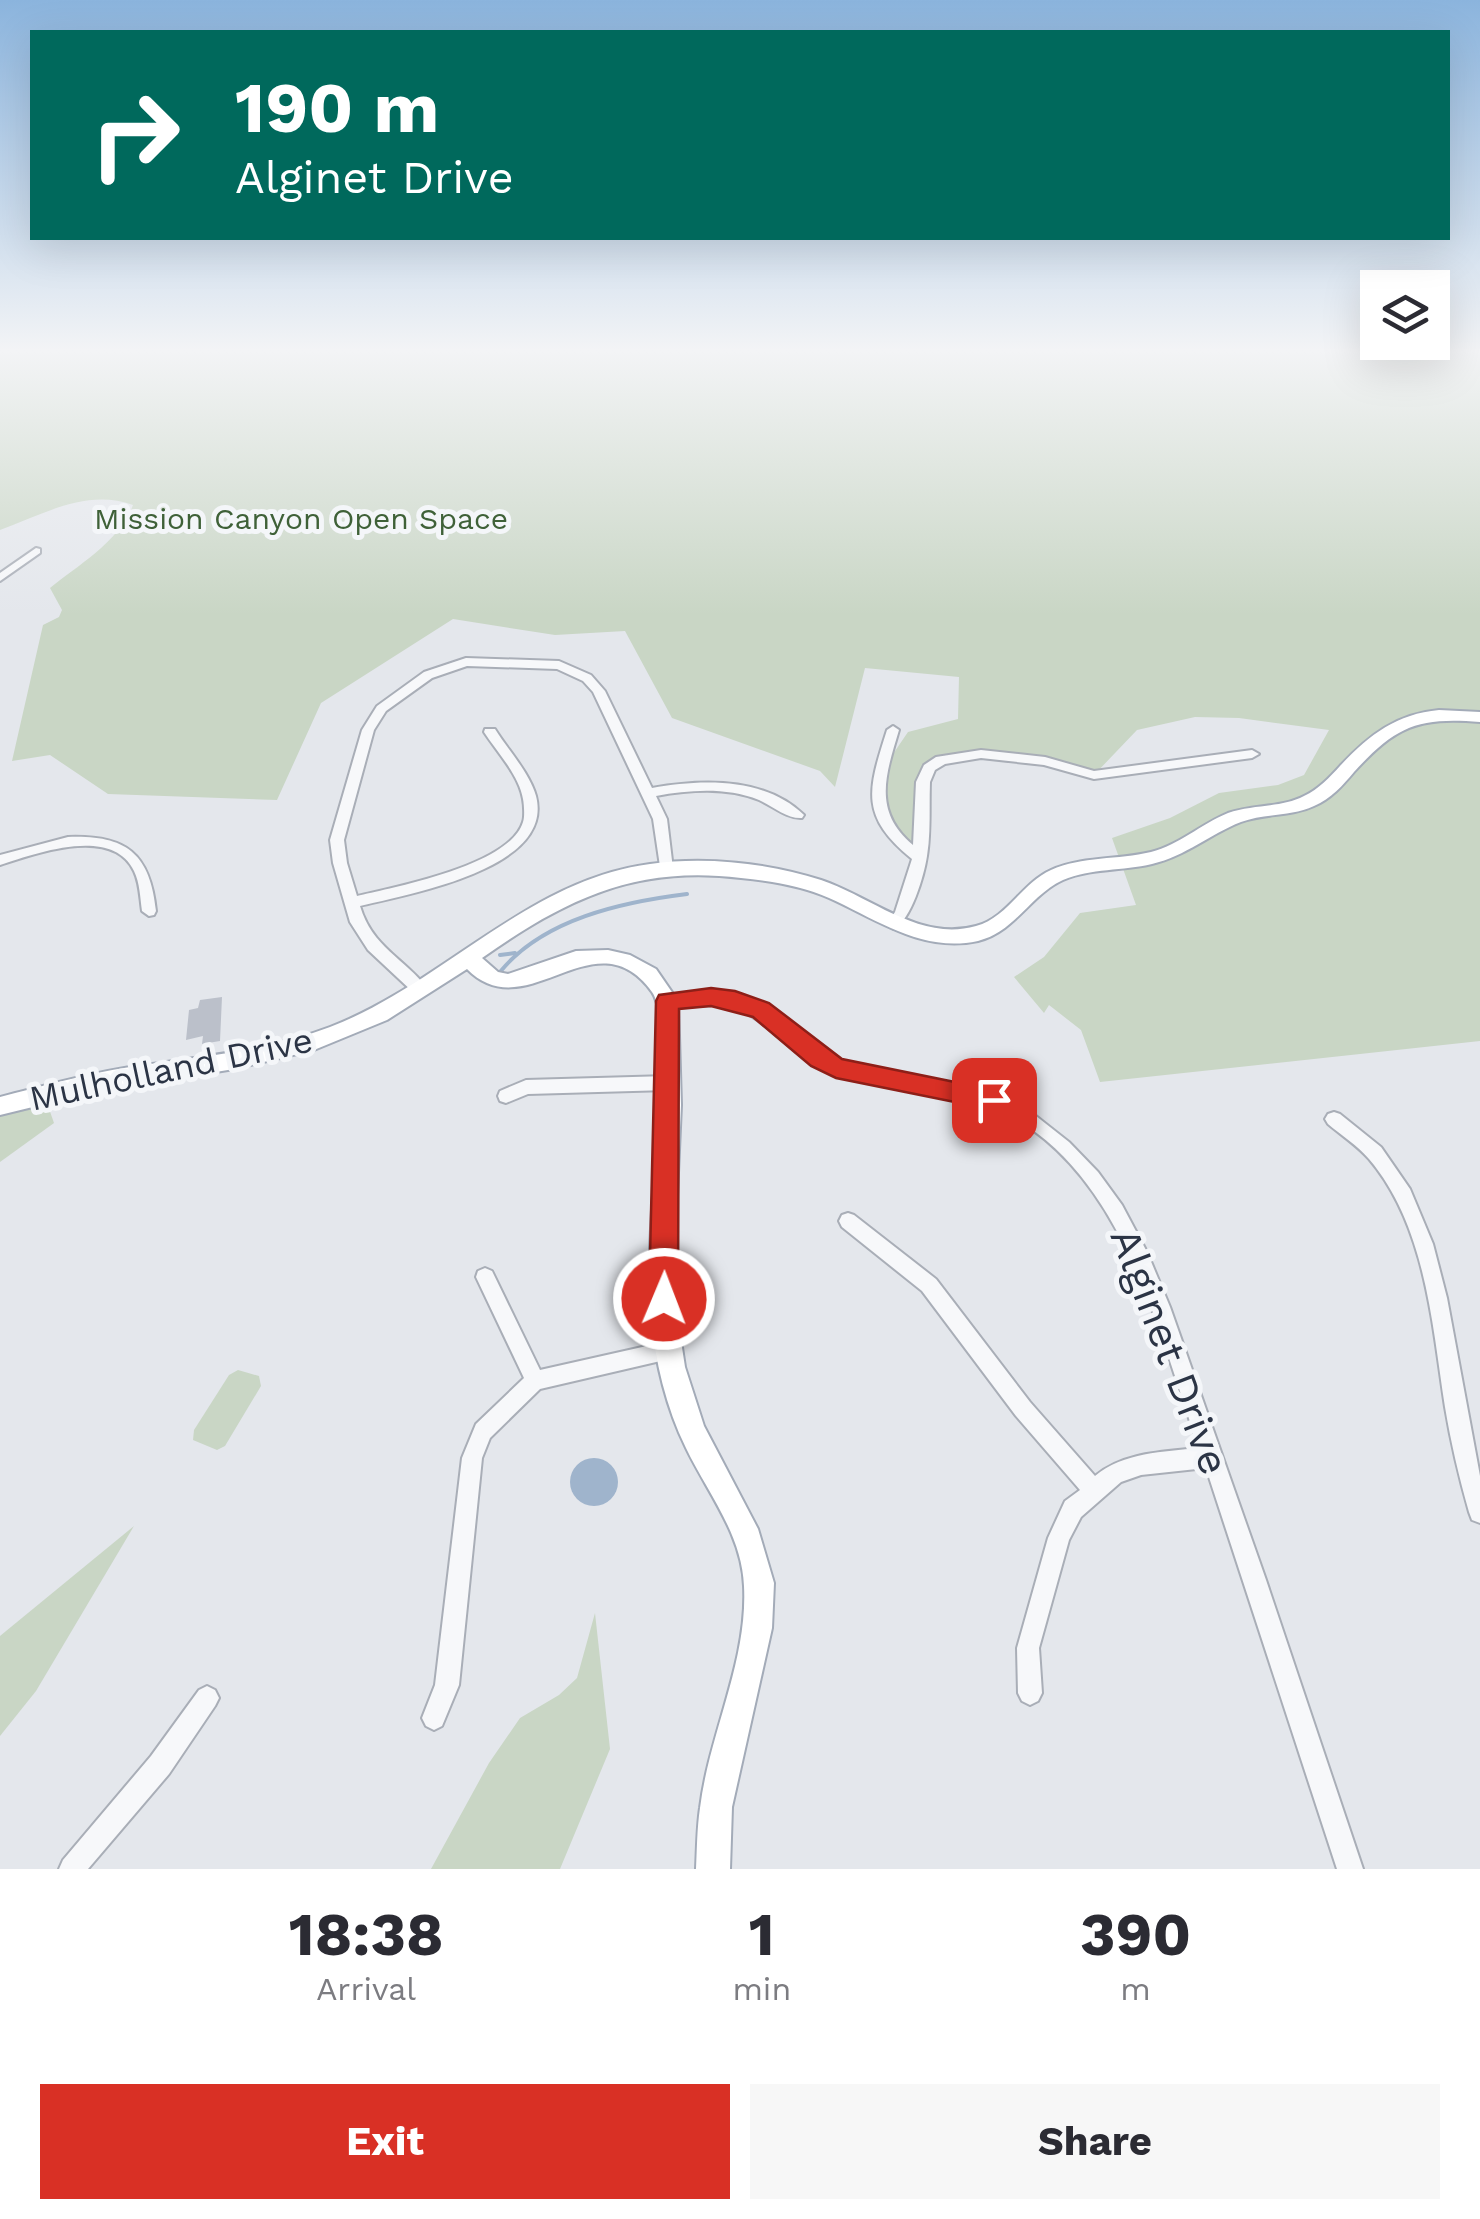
<!DOCTYPE html>
<html lang="en">
<head>
<meta charset="utf-8">
<style>
  body { margin:0; font-family:"Work Sans",sans-serif; background:#f7f7f7; color:#2b2b33; height:100vh; display:flex; flex-direction:column; font-size:38px; white-space:nowrap }
  * { box-sizing:border-box; margin:0 }
  p { font-size:32px; color:#7c7c81 }
  .icon { flex:none; width:55px; height:55px; fill:none; stroke:currentColor; stroke-width:2; stroke-linecap:round; stroke-linejoin:round }
  .map { position:relative; height:1869px; overflow:hidden }
  .details { display:flex; flex-direction:column; background:#fff; flex:1 }
  .details>* { flex:none }
  .banner { position:absolute; left:30px; top:30px; width:1420px; height:210px; border-radius:0px; box-shadow:0 10px 40px #0002; background:#00695c; color:#fff; overflow:hidden }
  .fabs { position:absolute; left:1360px; top:270px; display:grid; gap:20px }
  .fabs a { display:grid; place-items:center; width:90px; height:90px; border-radius:0px; background:#fff; box-shadow:0 10px 40px #0002; font-size:50px }
  .pin { position:absolute; display:grid; place-items:center; width:85px; height:85px; color:#fff; margin:-42px; border-radius:20px; box-shadow:0 5px 15px #0006 }
  .me { position:absolute; width:110px; margin:-55px; rotate:1deg; stroke-linejoin:round; filter:drop-shadow(0 0 8px #0008) }
  .turn { display:flex; align-items:center; gap:35px; height:210px; padding:0 40px; font-size:45px }
  .turn .icon { width:130px; height:130px; stroke-width:2.5 }
  .turn b { display:block; font-size:70px; line-height:85px }
  .eta { display:flex; justify-content:space-evenly; align-items:center; height:170px; text-align:center }
  .eta b { font-size:60px; font-weight:700; line-height:70px }
  .action { display:flex; gap:20px; margin-top:auto; padding:20px 40px }
  .action a { flex:1; height:115px; border-radius:0px; background:#d93025; color:#fff; font-size:40px; font-weight:700; line-height:115px; text-align:center }
  .action a+a { background:#f7f7f7; color:#2b2b33 }
  .map>svg:first-child { display:block }
</style>
</head>
<body>
<div class="map">
<svg width="1480" height="1869" viewBox="0 0 1480 1869">
  <rect width="100%" height="100%" fill="#e4e7ec"/>
  <g fill="#c9d6c5">
    <path d="M0,353H1480V1041L1100,1082L1081,1030L1049,1005L1044,1013L1014,977L1044,957L1080,913L1136,905L1112,838L1170,818L1219,793L1278,785L1304,775L1329,730L1239,718L1195,717L1137,730L1094,775L1045,761L981,754L929,768L920,858L897,840L878,776L908,732L958,719L959,677L865,668L835,787L820,771L672,718L625,631L555,635L453,619L321,703L277,800L108,794L50,755L12,761L43,625L59,617L62,610L50,588C77,566 120,541 133,505C87,488 44,514 0,530Z"/>
    <polygon points="47,1103 54,1123 0,1162 0,1115"/>
    <polygon points="238,1370 259,1376 261,1386 225,1446 217,1450 193,1440 194,1430 229,1375"/>
    <polygon points="134,1526 36,1691 0,1736 0,1636"/>
    <polygon points="595,1613 610,1749 560,1869 431,1869 489,1763 520,1718 559,1695 577,1678"/>
  </g>
  <circle fill="#9fb4cc" cx="594" cy="1482" r="24"/>
  <g fill="none" stroke-linecap="round" stroke-linejoin="round">
    <g stroke="#9fb4cc" stroke-width="4">
      <polyline points="500,955 515,953"/>
      <path d="M500,972C543,919 622,902 687,894"/>
    </g>
  </g>
  <polygon fill="#bbc0ca" points="222,997 220,1041 202,1044 203,1036 186,1040 189,1010 198,1008 200,1000"/>
  <g fill="none" stroke-linecap="round" stroke-linejoin="round">
    <defs>
      <g id="minor">
        <polygon points="36,548 40,549 40,553 0,581 0,573"/>
        <path d="M466,658L559,661L591,675L605,691L652,788C702,779 765,777 804,815L802,818C787,819 773,806 759,800C726,787 690,790 656,796L667,819L673,869L671,873H661L653,819L593,692L583,681L557,669L467,666L432,678L386,711L374,730L344,840L347,863L357,896C396,887 510,865 523,822C525,817 524,804 523,799C519,775 497,752 484,732L485,729H495C508,750 529,772 536,796C555,869 408,894 360,906C372,947 404,958 428,989L426,993H414L368,950L350,922L333,863L330,840L362,730L377,706L424,672Z"/>
        <path d="M893,726L899,730C886,774 872,811 913,845L916,782L924,765L936,757L981,750L1045,757L1094,771L1252,750L1259,754L1252,758L1094,779L1044,765L981,758L945,764L935,770L930,782C929,806 931,832 927,856C924,876 911,920 894,929L887,924L895,912L912,859C859,816 868,790 887,730Z"/>
        <path d="M68,837C126,835 150,853 156,911L154,915L149,916L142,911C140,898 140,883 134,871C112,825 35,854 0,865V855Z"/>
        <path d="M701,992L726,993L751,1001L767,1010L818,1049L840,1062L1000,1095L1036,1116L1069,1142L1098,1172L1122,1205L1147,1252L1170,1307L1266,1580L1363,1869H1337L1206,1468L1141,1475L1121,1482L1081,1517L1069,1540L1039,1648L1042,1693L1038,1701L1030,1705L1022,1701L1018,1693L1017,1648L1048,1538L1065,1501L1080,1490L1016,1416L922,1291L842,1227L839,1221L842,1215L848,1213L854,1215L936,1279L1030,1402L1095,1476C1124,1452 1163,1452 1199,1448C1157,1329 1122,1164 994,1108C980,1102 964,1101 949,1098C912,1090 875,1084 838,1075C801,1066 777,1028 744,1012C716,998 690,1011 662,1005L660,1001L662,997Z"/>
        <polygon points="668,1076 674,1078 676,1083 674,1088 668,1090 528,1094 506,1103 500,1101 498,1096 500,1091 526,1080"/>
        <path d="M1334,1112L1340,1114L1381,1147L1410,1189L1433,1244L1447,1298L1480,1476V1523L1472,1520L1469,1512C1459,1477 1451,1443 1445,1407C1432,1324 1426,1226 1369,1159C1358,1146 1341,1135 1328,1124L1325,1119L1328,1114Z"/>
        <polygon points="485,1268 492,1271 540,1370 669,1341 676,1343 679,1350 676,1357 669,1359 540,1389 490,1438 482,1458 459,1685 442,1726 434,1730 426,1726 422,1718 435,1685 462,1458 476,1424 524,1378 476,1277 478,1271"/>
        <polygon points="207,1686 215,1690 219,1698 215,1706 169,1774 88,1869 59,1869 63,1860 151,1756 199,1690"/>
      </g>
      <path id="major" d="M1439,710L1480,712V722C1418,717 1396,726 1354,772C1343,785 1331,799 1314,806C1291,817 1264,813 1241,822C1210,834 1186,856 1152,864C1123,871 1091,868 1063,880C1030,895 1015,932 978,941C922,953 878,920 829,898C802,886 771,881 741,878C635,865 566,899 482,958L498,972L508,974L576,951L608,950L630,955L656,969L678,1001L681,1105L674,1263L677,1315L685,1367L704,1426L758,1529L774,1583L772,1628L732,1807L730,1869H696C697,1849 697,1828 700,1808C709,1734 748,1661 744,1586C742,1534 707,1492 686,1448C666,1407 655,1361 651,1316C648,1281 650,1245 652,1210C654,1170 672,1019 652,992C595,913 527,1030 467,969L387,1020L314,1050L234,1069L94,1092L0,1115V1097C43,1086 86,1074 130,1067C197,1057 267,1051 330,1027C443,984 527,880 650,864C705,856 768,863 821,880C872,897 920,942 976,926C1007,918 1022,883 1051,870C1082,856 1118,860 1151,852C1179,845 1201,824 1228,813C1253,804 1281,808 1304,796C1319,789 1330,777 1340,766C1369,735 1396,714 1439,710Z"/>
    </defs>
    <use href="#minor" stroke="#a9aeb7" stroke-width="4"/>
    <use href="#major" stroke="#a3abb8" stroke-width="4"/>
    <use href="#minor" fill="#f7f8fa" fill-rule="evenodd"/>
    <use href="#major" fill="#fff" fill-rule="evenodd"/>
  </g>
  <linearGradient id="sky" x2="0" y2="1"><stop stop-color="#8bb4dd"/><stop offset="0.57" stop-color="#f3f4f6"/><stop offset="1" stop-color="#f3f4f6" stop-opacity="0"/></linearGradient>
  <rect width="1480" height="615" fill="url(#sky)"/>
  <polygon fill="#d93025" stroke="#8d1f18" stroke-width="2.5" points="711,988 735,991 769,1003 842,1059 994,1090 1003,1093 1007,1100 1003,1107 994,1110 836,1078 811,1066 753,1017 711,1006 679,1009 678,1299 674,1309 664,1313 654,1309 649,1299 656,1001 659,995"/>
  <g text-anchor="middle" dominant-baseline="central" stroke-width="10" stroke-linejoin="round" paint-order="stroke">
    <g font-size="30" fill="#3f6138" stroke="#f4f6f9">
      <text x="301" y="518">Mission Canyon Open Space</text>
    </g>
    <g font-size="35" fill="#2b3445" stroke="#f4f6f9">
      <text transform="translate(171 1069) rotate(-12)">Mulholland Drive</text>
    </g>
    <g font-size="42" fill="#2b3445" stroke="#f4f6f9">
      <text transform="translate(1170 1351) rotate(69)">Alginet Drive</text>
    </g>
  </g>
</svg>
<div class="fabs">
<a><svg class="icon" aria-label="layers" viewBox="0 0 24 24"><path d="M12 4l9 5-9 5-9-5zM3 14l9 5 9-5"/></svg></a>
</div>
<div class="pin" style="left:994px;top:1100px;background:#d93025"><svg class="icon" aria-label="arrive" viewBox="0 0 24 24"><path d="M6 21V4h12l-3 4 3 4H6"/></svg></div>
<svg class="me" style="left:664px;top:1299px" viewBox="-20 -20 40 40"><circle r="17" fill="#d93025" stroke="#fff" stroke-width="3"/><path d="M0-11L8 9 0 5-8 9z" fill="#fff"/></svg>
<div class="banner">
<div class="turn"><svg class="icon" aria-label="right" viewBox="0 0 24 24"><path d="M7 20v-9h11M14 6l5 5-5 5"/></svg><div><b>190 m</b>Alginet Drive</div></div>
</div>
</div>
<section class="details">
<div class="eta">
<div><b>18:38</b><p>Arrival</p></div>
<div><b>1</b><p>min</p></div>
<div><b>390</b><p>m</p></div>
</div>
<div class="action"><a>Exit</a><a>Share</a></div>
</section>
</body>
</html>
